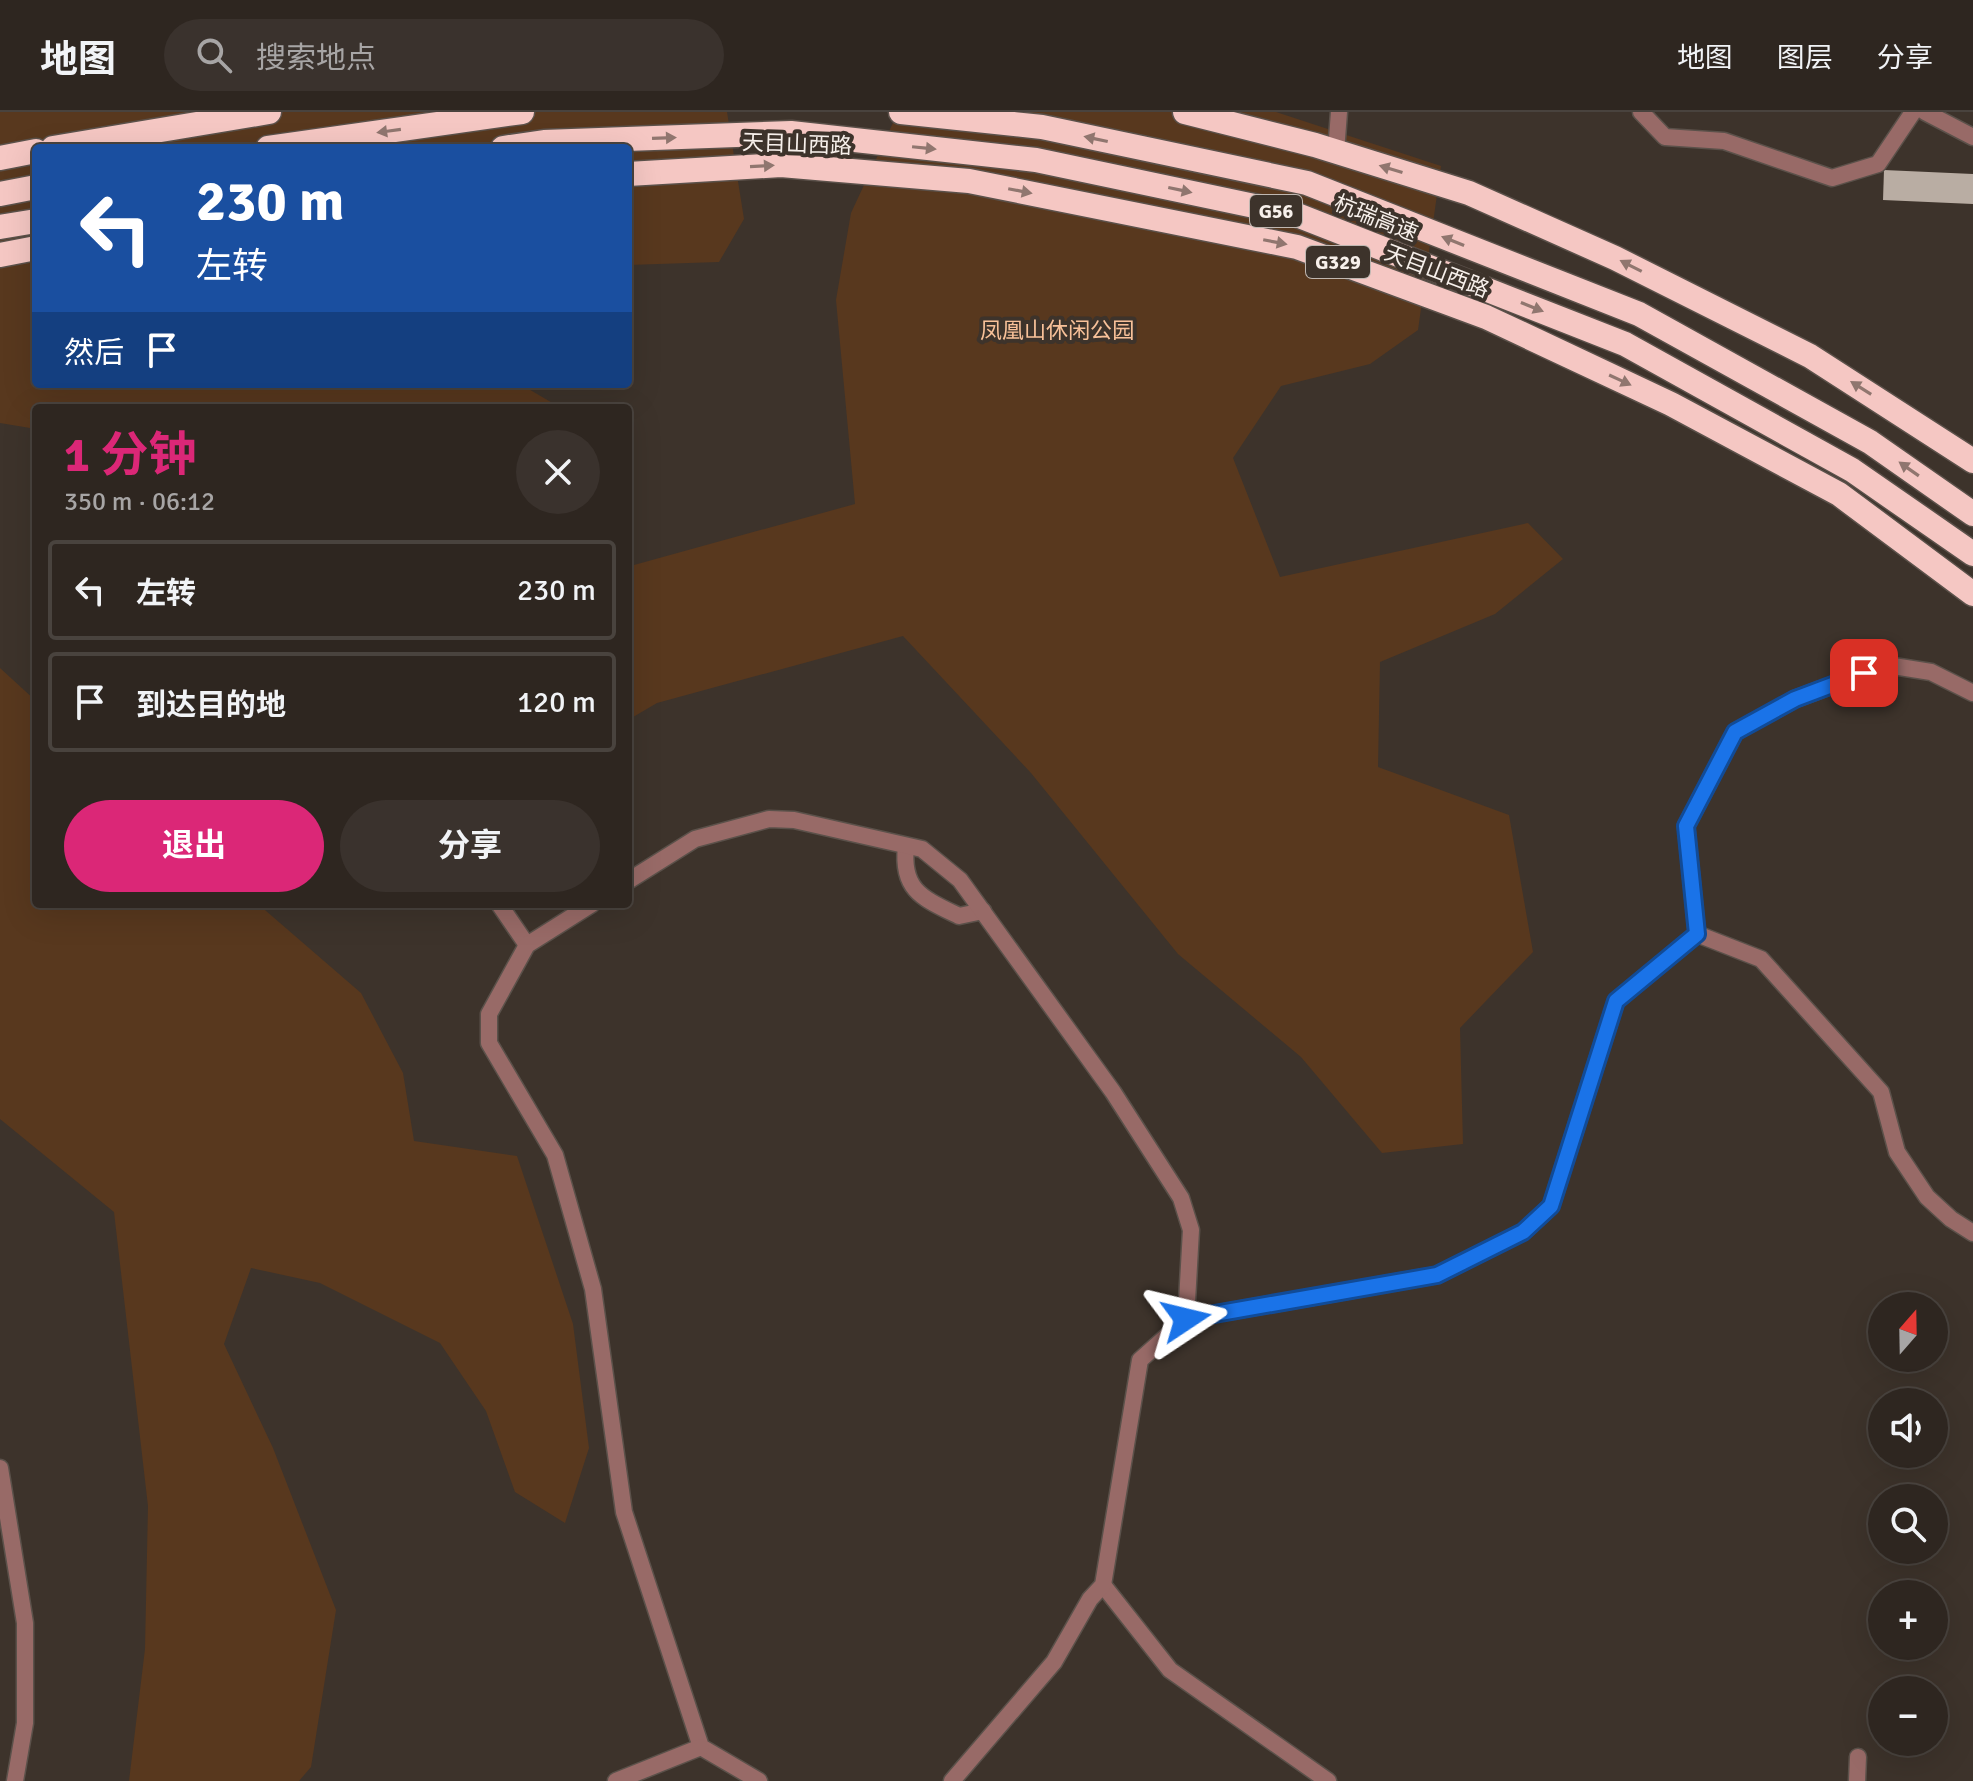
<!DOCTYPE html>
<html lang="zh">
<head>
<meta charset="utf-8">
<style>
  body { margin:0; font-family:Signika,"Noto Sans SC",sans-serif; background:#3a322d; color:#f1f3f6; height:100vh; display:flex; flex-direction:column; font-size:30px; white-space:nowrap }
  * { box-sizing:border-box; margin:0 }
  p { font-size:26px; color:#a7a5a5 }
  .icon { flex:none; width:44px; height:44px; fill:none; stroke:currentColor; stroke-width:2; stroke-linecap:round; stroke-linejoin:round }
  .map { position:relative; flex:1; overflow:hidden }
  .sheet { position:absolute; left:32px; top:292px; width:600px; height:504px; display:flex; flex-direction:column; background:#2e2620; border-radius:8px; box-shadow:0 8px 32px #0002,0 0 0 2px #49433e }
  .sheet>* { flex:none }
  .top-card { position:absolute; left:32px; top:32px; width:600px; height:244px; border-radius:8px; box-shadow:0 8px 32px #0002,0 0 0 2px #49433e; background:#1a4fa0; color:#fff; overflow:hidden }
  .needle { width:52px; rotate:20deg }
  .buttons { position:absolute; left:1868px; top:1180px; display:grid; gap:16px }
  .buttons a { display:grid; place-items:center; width:80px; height:80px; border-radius:50%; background:#2e2620; box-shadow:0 8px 32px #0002,0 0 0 2px #49433e; font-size:40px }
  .pin { position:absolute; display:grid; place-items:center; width:68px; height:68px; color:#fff; margin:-34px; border-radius:16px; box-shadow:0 4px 12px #0006 }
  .me { position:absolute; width:88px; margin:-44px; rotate:80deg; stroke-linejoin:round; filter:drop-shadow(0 0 6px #0008) }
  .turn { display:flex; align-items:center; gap:28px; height:168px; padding:0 32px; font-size:36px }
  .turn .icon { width:104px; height:104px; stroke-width:2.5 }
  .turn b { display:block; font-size:56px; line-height:68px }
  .then { display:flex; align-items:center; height:76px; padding:0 32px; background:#0003; gap:16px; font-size:30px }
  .round { display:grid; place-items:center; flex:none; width:84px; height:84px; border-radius:42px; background:#3a322d }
  .head { display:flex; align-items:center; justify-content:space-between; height:136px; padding:0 32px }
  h1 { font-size:48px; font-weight:700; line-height:60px; color:#db2777 }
  .button { display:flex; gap:16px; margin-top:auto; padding:16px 32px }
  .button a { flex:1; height:92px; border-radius:48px; background:#db2777; color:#fff; font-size:32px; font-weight:700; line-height:92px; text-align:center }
  .button a+a { background:#3a322d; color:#f1f3f6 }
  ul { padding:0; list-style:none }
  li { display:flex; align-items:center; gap:24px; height:100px; margin:0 16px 12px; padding:0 16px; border:4px solid #49433e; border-radius:8px }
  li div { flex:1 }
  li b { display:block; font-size:30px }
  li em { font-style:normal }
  header { display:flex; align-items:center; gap:48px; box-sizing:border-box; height:112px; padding:0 40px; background:#2e2620; border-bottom:2px solid #49433e }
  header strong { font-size:38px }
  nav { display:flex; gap:44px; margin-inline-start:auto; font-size:28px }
  .search { width:560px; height:72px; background:#3a322d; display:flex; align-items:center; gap:20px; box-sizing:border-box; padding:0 28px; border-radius:44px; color:#a7a5a5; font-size:30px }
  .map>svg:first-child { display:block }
</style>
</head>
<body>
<header>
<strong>地图</strong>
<div class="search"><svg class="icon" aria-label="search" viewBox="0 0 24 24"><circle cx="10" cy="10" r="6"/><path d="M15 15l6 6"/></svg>搜索地点</div>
<nav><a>地图</a><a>图层</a><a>分享</a></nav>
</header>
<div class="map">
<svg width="1973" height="1669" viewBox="0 0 1973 1669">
  <rect width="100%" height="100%" fill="#3d332b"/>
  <g fill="#58381e">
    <polygon points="0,0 727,0 744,107 719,150 628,153 628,36 36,36 36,272 520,272 561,296 36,296 36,317 0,311"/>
    <polygon points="898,0 1276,0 1441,54 1418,218 1370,252 1281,274 1233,346 1280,465 1528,411 1563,447 1495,502 1380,550 1378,655 1509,703 1533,840 1460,916 1463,1032 1382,1041 1301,945 1178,842 1031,661 903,524 657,591 628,608 628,437 634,453 855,392 836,188 851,101"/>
    <polygon points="0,556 36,589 36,792 258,792 361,881 403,961 414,1029 517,1044 573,1212 589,1336 565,1411 515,1380 486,1299 440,1231 320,1171 251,1156 224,1232 273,1336 336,1498 311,1655 299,1669 129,1669 145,1537 148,1394 114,1100 0,1007"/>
  </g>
  <polygon fill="#b9ada3" points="1884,58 1973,62 1973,92 1883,88"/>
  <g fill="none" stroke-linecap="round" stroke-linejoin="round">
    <defs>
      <g id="street">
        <polyline points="1641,0 1665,25 1724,29 1832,66 1878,52 1913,0"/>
        <polyline points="1925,0 1973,25"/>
        <polyline points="1336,40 1339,0"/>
        <path d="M906,734C901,778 922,786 959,804L983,799"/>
        <polyline points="628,769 695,727 769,707 794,708 922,737 960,768 1113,980 1181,1086 1191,1118 1186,1207"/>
        <polyline points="499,792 527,833"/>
        <polyline points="592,792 527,833 489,902 489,931 555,1043 593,1177 624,1400 701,1635 759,1669"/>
        <polyline points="1697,822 1686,714 1735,620 1795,587 1887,553 1931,560 1973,581"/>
        <polyline points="1697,822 1761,847 1881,980 1897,1040 1927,1085 1951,1107 1973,1121"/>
        <polyline points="0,1356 25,1511 25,1611 15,1669"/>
        <polyline points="1103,1473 1170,1558 1328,1669"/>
        <polyline points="616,1669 701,1635"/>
        <polyline points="952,1669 1054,1550 1090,1487 1103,1473 1140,1248 1186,1207 1437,1163 1523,1120 1551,1094 1616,889 1697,822"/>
        <polyline points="1857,1669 1858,1645"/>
      </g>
      <g id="highway">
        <polyline points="901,0 1042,15 1307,71 1639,202 1870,330 1973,402"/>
        <polyline points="1185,0 1315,33 1469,81 1615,146 1810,244 1973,349"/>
        <polyline points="53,36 269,0"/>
        <polyline points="268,36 522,0"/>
        <polyline points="503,36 544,30 791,21 1036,48 1297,103 1625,232 1852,358 1973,442"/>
        <polyline points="0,46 36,39"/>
        <polyline points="628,62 781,53 969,69 1297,135 1486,205 1671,292 1839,382 1973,482"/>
        <polyline points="0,82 36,75"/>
        <polyline points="0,115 36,109"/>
        <polyline points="0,143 36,136"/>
      </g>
    </defs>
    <use href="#street" stroke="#5b514a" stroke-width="19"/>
    <use href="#highway" stroke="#5b514a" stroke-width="27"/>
    <use href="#street" stroke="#986a67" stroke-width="16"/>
    <use href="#highway" stroke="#f5c7c3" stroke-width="24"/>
  </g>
  <defs><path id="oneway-solid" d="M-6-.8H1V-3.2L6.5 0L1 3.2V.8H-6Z" transform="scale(2)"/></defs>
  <g fill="#90766f">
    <use href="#oneway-solid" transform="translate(389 19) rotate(172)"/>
    <use href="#oneway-solid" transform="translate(664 26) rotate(-2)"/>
    <use href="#oneway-solid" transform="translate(1096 27) rotate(-168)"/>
    <use href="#oneway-solid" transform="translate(924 36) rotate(6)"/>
    <use href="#oneway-solid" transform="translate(762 54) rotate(-3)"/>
    <use href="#oneway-solid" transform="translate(1391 57) rotate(-163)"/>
    <use href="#oneway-solid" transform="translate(1180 78) rotate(12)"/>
    <use href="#oneway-solid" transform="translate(1020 79) rotate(11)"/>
    <use href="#oneway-solid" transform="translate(1453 129) rotate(-158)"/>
    <use href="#oneway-solid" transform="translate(1275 130) rotate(11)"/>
    <use href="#oneway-solid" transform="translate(1631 154) rotate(-153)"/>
    <use href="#oneway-solid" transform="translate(1532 195) rotate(22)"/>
    <use href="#oneway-solid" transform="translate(1620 268) rotate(25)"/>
    <use href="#oneway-solid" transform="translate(1861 276) rotate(-148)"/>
    <use href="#oneway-solid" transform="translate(1909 357) rotate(-145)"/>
  </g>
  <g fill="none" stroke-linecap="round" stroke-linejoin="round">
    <defs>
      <polyline id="route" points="1186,1207 1437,1163 1523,1120 1551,1094 1616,889 1697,822 1686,714 1735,620 1795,587 1864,561"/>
    </defs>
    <use href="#route" stroke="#114b97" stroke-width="20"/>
    <use href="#route" stroke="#1a73e8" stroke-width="14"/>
  </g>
  <g text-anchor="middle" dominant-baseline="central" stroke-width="8" stroke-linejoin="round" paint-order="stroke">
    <g fill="#3d332b" stroke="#bfb7b1" stroke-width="2">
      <rect x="1250" y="83" width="52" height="32" rx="6"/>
      <rect x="1306" y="134" width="64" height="32" rx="6"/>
    </g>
    <g font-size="20" font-weight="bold" fill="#f7f0eb">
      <text x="1276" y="99">G56</text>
      <text x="1338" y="150">G329</text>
    </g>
    <g font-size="22" fill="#f7f0eb" stroke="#3d332b">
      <text transform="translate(797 32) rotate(2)">天目山西路</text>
      <text transform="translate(1376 106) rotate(22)">杭瑞高速</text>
      <text transform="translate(1437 159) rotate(21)">天目山西路</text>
    </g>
    <g font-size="22" fill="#f8c199" stroke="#3d332b">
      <text x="1057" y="218">凤凰山休闲公园</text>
    </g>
  </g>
</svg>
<div class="buttons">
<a><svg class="needle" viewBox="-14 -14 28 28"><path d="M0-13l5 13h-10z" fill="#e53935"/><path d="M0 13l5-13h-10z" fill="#a7a5a5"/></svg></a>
<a><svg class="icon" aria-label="sound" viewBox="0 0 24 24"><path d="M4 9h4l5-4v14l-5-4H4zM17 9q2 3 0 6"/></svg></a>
<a><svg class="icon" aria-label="search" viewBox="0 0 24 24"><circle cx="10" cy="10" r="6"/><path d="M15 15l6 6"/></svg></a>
<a>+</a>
<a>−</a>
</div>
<div class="pin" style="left:1864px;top:561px;background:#d93025"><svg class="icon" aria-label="arrive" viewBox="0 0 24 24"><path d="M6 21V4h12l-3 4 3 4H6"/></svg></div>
<svg class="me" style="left:1186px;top:1207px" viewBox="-20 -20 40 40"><path d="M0-17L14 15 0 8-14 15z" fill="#1a73e8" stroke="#fff" stroke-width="4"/></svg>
<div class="top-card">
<div class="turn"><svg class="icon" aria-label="left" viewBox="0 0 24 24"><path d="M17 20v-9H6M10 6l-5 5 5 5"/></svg><div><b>230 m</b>左转</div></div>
<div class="then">然后<svg class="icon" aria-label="arrive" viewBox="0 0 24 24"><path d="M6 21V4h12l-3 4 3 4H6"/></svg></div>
</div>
<section class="sheet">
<div class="head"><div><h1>1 分钟</h1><p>350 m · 06:12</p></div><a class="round"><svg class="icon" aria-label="close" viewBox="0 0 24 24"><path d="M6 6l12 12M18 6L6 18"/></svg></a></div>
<ul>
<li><svg class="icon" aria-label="left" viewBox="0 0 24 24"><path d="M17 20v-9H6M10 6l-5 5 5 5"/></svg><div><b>左转</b></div><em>230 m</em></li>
<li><svg class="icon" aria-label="arrive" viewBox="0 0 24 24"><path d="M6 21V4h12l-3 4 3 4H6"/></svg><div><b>到达目的地</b></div><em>120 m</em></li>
</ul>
<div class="button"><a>退出</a><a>分享</a></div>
</section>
</div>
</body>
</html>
